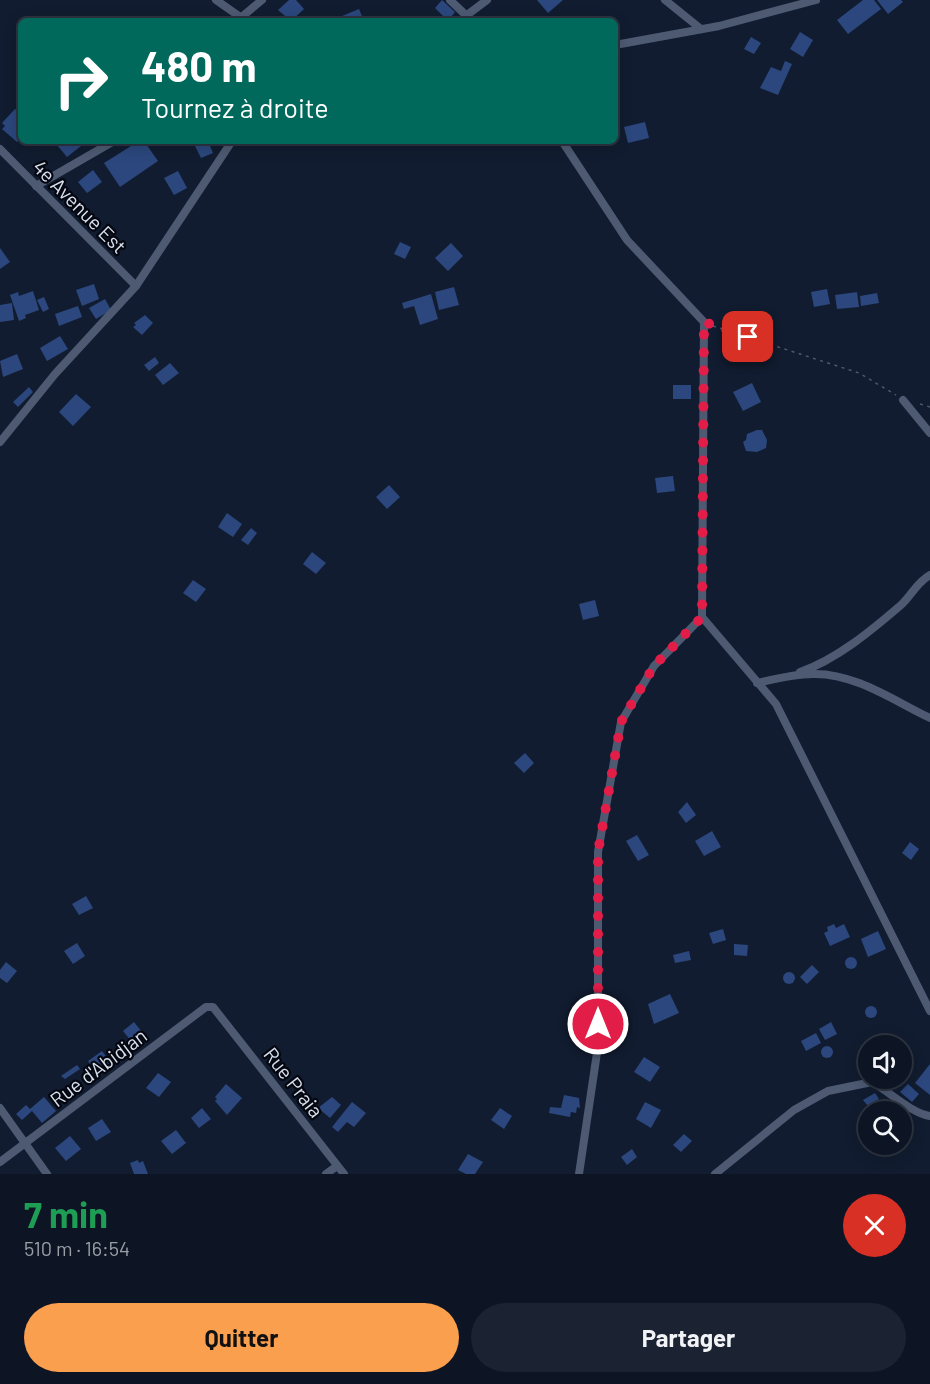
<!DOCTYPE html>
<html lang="fr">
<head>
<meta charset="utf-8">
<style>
  body { margin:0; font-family:Barlow,sans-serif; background:#1b2231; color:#f1f3f6; height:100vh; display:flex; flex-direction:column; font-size:22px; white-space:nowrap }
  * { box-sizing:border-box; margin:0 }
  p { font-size:20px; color:#9a9fa6 }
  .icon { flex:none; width:33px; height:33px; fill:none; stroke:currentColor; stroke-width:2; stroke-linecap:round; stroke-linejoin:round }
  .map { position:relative; height:1174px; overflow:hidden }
  .side { display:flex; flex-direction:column; background:#0d1524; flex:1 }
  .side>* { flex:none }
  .guide { position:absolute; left:18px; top:18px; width:600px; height:126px; border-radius:9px; box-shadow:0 3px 15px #0003,0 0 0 2px #2d3441; background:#00695c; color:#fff; overflow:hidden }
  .fabs { position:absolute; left:858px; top:1035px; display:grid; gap:12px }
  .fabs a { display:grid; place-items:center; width:54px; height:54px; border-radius:50%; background:#0d1524; box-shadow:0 3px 15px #0003,0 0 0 2px #2d3441; font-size:30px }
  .pin { position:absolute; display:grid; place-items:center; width:51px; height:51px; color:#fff; margin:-26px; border-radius:12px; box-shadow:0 3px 9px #0006 }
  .me { position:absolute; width:66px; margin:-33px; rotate:0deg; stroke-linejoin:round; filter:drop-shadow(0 0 4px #0008) }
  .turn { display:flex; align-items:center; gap:21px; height:126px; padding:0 24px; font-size:27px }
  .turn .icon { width:78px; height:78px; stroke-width:2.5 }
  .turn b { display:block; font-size:42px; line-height:51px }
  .round { display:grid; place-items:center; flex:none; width:63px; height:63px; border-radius:32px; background:#1b2231 }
  .overview { display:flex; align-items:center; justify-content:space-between; height:102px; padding:0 24px }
  h1 { font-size:36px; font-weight:700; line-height:45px; color:#1e9e55 }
  .cta { display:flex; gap:12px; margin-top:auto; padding:12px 24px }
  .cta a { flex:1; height:69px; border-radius:36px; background:#fa9f4e; color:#111; font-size:24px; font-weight:700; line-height:69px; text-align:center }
  .cta a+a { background:#1b2231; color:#f1f3f6 }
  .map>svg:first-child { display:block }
</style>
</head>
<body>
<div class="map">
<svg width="930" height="1174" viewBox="0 0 930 1174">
  <rect width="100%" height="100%" fill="#111c30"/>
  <g fill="#2b477d">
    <polygon points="289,0 296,0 304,9 291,21 278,10"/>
    <polygon points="442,0 455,12 448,21 435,8"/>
    <polygon points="537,0 563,0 548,13"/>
    <polygon points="863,0 874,0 881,9 848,34 837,20"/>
    <polygon points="877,0 901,0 903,2 888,14"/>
    <polygon points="359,9 364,21 330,21"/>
    <polygon points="800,32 813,40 803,57 790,49"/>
    <polygon points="751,37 761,43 754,54 744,49"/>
    <polygon points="785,61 792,64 778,95 760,88 771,67 781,71"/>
    <polygon points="15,109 21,114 21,137 17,142 2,129 5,126 2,123"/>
    <polygon points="645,122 649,138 628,143 624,127"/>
    <polygon points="61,141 77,141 81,146 67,157 57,145"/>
    <polygon points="139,141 144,141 158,161 120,187 104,163"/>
    <polygon points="201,141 208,141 213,153 201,158 194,144"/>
    <polygon points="93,170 102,182 87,193 78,182"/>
    <polygon points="178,171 187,188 174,195 164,178"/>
    <polygon points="400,242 411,247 405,259 394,254"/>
    <polygon points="451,243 463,256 448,271 435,258"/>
    <polygon points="0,248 10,262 0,269"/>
    <polygon points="94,284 99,299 82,306 76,290"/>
    <polygon points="454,287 459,305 439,310 435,292"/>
    <polygon points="827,289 830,304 814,307 811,292"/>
    <polygon points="33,291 39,310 25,315 26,318 19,321 10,295 18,292 19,296"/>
    <polygon points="857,292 859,307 837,309 835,295"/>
    <polygon points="877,293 879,303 861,306 860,296"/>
    <polygon points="431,294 438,319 420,325 414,306 404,309 402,303"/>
    <polygon points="44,297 49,309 43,312 37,300"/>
    <polygon points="105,299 111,310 96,319 89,308"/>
    <polygon points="12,303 14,320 0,322 0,305"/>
    <polygon points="78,306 82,317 59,326 55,314"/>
    <polygon points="145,315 153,323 142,335 133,327 136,325 134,323"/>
    <polygon points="60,336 68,349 47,361 40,348"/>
    <polygon points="17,354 23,369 3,377 0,361"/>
    <polygon points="155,357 159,363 149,371 144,365"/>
    <polygon points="170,363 179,373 163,385 155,375"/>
    <polygon points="752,383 761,402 743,411 733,392"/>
    <rect x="673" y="385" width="18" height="14"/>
    <polygon points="29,387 33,392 18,407 13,402"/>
    <polygon points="76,394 91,407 73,426 59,412"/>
    <polygon points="757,430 762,430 767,440 766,448 757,452 746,451 743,442 746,440 747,434"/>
    <polygon points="673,476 675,491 657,493 655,478"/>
    <polygon points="389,485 400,497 387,509 376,497"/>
    <polygon points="227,513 242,524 233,537 218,527"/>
    <polygon points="251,528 257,533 248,545 241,540"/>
    <polygon points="312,552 326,563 316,574 303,564"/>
    <polygon points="193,580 206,589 196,602 183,593"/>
    <polygon points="595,600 599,616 583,620 579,604"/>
    <polygon points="525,753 534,763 524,773 514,763"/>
    <polygon points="687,802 696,815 686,823 678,812"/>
    <polygon points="712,831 721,847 704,856 695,841"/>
    <polygon points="637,835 649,855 638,861 626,841"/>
    <polygon points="910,842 919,849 911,860 902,853"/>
    <polygon points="86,896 93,908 79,915 72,904"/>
    <polygon points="834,924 836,928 844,924 850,937 830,946 824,933 828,931 827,927"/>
    <polygon points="723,929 726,940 713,944 709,933"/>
    <polygon points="878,931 886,949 868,957 861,939"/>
    <polygon points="77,943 85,956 73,964 64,951"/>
    <polygon points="734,944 748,945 747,956 734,955"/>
    <polygon points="689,951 691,960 675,963 673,955"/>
    <circle cx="851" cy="963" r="6"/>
    <polygon points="6,962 17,971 7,983 0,978 0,970"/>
    <polygon points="812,965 819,972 807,984 800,977"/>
    <circle cx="789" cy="978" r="6"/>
    <polygon points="670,994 679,1013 654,1024 648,1004"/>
    <circle cx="871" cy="1012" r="6"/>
    <polygon points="134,1022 142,1032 131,1041 123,1031"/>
    <polygon points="831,1022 837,1034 825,1040 819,1029"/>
    <polygon points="816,1033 821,1043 806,1051 801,1041"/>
    <circle cx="827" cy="1052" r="6"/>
    <polygon points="102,1051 112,1065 103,1072 100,1069 96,1072 88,1061"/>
    <polygon points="644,1057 660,1067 650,1082 634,1072"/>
    <polygon points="930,1064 930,1095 915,1083"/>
    <polygon points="77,1065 80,1069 65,1079 61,1076"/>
    <polygon points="158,1073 171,1082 159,1097 146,1088"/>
    <polygon points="226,1084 242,1098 227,1115 215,1101 217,1099 215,1097"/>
    <polygon points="908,1084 919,1094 912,1102 900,1092"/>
    <polygon points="875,1093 879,1099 868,1106 863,1100"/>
    <polygon points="564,1095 579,1098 580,1108 577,1107 576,1113 571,1112 570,1117 549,1113 550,1107 561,1108"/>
    <polygon points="44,1097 56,1111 42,1123 32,1111 22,1120 16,1114 26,1105 30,1109"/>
    <polygon points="332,1097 341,1105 330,1118 318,1108"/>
    <polygon points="352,1102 366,1113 354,1127 347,1122 338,1132 332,1127"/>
    <polygon points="645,1102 661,1110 651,1128 636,1119"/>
    <polygon points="202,1108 211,1119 199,1128 191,1118"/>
    <polygon points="500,1108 512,1116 504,1129 491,1120"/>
    <polygon points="102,1119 111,1132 96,1141 88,1128"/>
    <polygon points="176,1130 186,1143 172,1154 161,1141"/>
    <polygon points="684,1134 692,1141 681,1152 673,1145"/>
    <polygon points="70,1136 81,1149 66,1161 55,1148"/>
    <polygon points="632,1149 637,1157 627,1165 621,1157"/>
    <polygon points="468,1154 483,1162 475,1174 466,1174 458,1170"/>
    <polygon points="138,1160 139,1163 143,1161 148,1174 134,1174 130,1163"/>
  </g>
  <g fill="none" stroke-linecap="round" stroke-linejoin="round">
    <g stroke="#4e586a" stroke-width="1.5" stroke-dasharray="3 4.5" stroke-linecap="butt">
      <polyline points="713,326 859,373 896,395"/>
      <polyline points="920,404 930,407"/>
    </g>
    <g stroke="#4d5a72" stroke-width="8">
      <polyline points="216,0 246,21"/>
      <polyline points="450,0 472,21"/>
      <polyline points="665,0 701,29"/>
      <polyline points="467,15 487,0"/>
      <polyline points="238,20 262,0"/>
      <polyline points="615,45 719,26 816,0"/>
      <polyline points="562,141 627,240 704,322 702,617 776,704 930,1011"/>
      <polyline points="0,149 136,286"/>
      <polyline points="36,186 114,141"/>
      <polyline points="903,400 930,433"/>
      <polyline points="0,442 55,374 136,286 232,141"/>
      <path d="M800,672C836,660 872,630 901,605C911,596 917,582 930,575"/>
      <path d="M757,683C775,679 794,674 813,674C855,673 894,701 930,718"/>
      <polyline points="0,1108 47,1174"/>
      <polyline points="0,1162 206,1007 213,1007 344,1174"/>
      <polyline points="326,1174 337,1166"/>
      <polyline points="579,1174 598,1046 598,852 621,722 654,666 702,617"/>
      <path d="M715,1174L794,1110L828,1091L872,1082C890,1092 911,1113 930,1116"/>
    </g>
  </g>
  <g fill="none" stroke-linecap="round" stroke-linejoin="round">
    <polyline stroke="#e11d48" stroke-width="10" stroke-dasharray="0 18" points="598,1024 598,852 621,722 654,666 702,617 704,322 748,337"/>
  </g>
  <g text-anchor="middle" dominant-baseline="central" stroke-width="4.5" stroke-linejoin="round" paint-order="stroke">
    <g font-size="20" fill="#d9e1ef" stroke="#04070f">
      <text transform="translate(80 206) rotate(45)">4e Avenue Est</text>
      <text transform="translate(98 1067) rotate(-37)">Rue d'Abidjan</text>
      <text transform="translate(294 1082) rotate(52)">Rue Praia</text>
    </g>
  </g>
</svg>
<div class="fabs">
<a><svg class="icon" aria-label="sound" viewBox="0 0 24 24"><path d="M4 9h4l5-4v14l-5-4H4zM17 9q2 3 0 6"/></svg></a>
<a><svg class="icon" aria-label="search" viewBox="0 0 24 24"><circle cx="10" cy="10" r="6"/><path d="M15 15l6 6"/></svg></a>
</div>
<div class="pin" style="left:748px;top:337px;background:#d93025"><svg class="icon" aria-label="arrive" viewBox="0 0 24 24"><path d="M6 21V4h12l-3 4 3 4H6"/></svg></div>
<svg class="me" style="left:598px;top:1024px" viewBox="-20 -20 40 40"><circle r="17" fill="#e11d48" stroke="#fff" stroke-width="3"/><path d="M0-11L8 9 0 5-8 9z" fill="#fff"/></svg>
<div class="guide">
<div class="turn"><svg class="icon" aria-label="right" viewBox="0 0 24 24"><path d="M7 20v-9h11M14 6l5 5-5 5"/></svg><div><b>480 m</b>Tournez à droite</div></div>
</div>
</div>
<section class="side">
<div class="overview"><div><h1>7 min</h1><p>510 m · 16:54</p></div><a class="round" style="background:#d93025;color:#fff"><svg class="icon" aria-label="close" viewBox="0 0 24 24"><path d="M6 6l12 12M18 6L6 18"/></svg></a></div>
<div class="cta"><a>Quitter</a><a>Partager</a></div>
</section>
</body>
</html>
